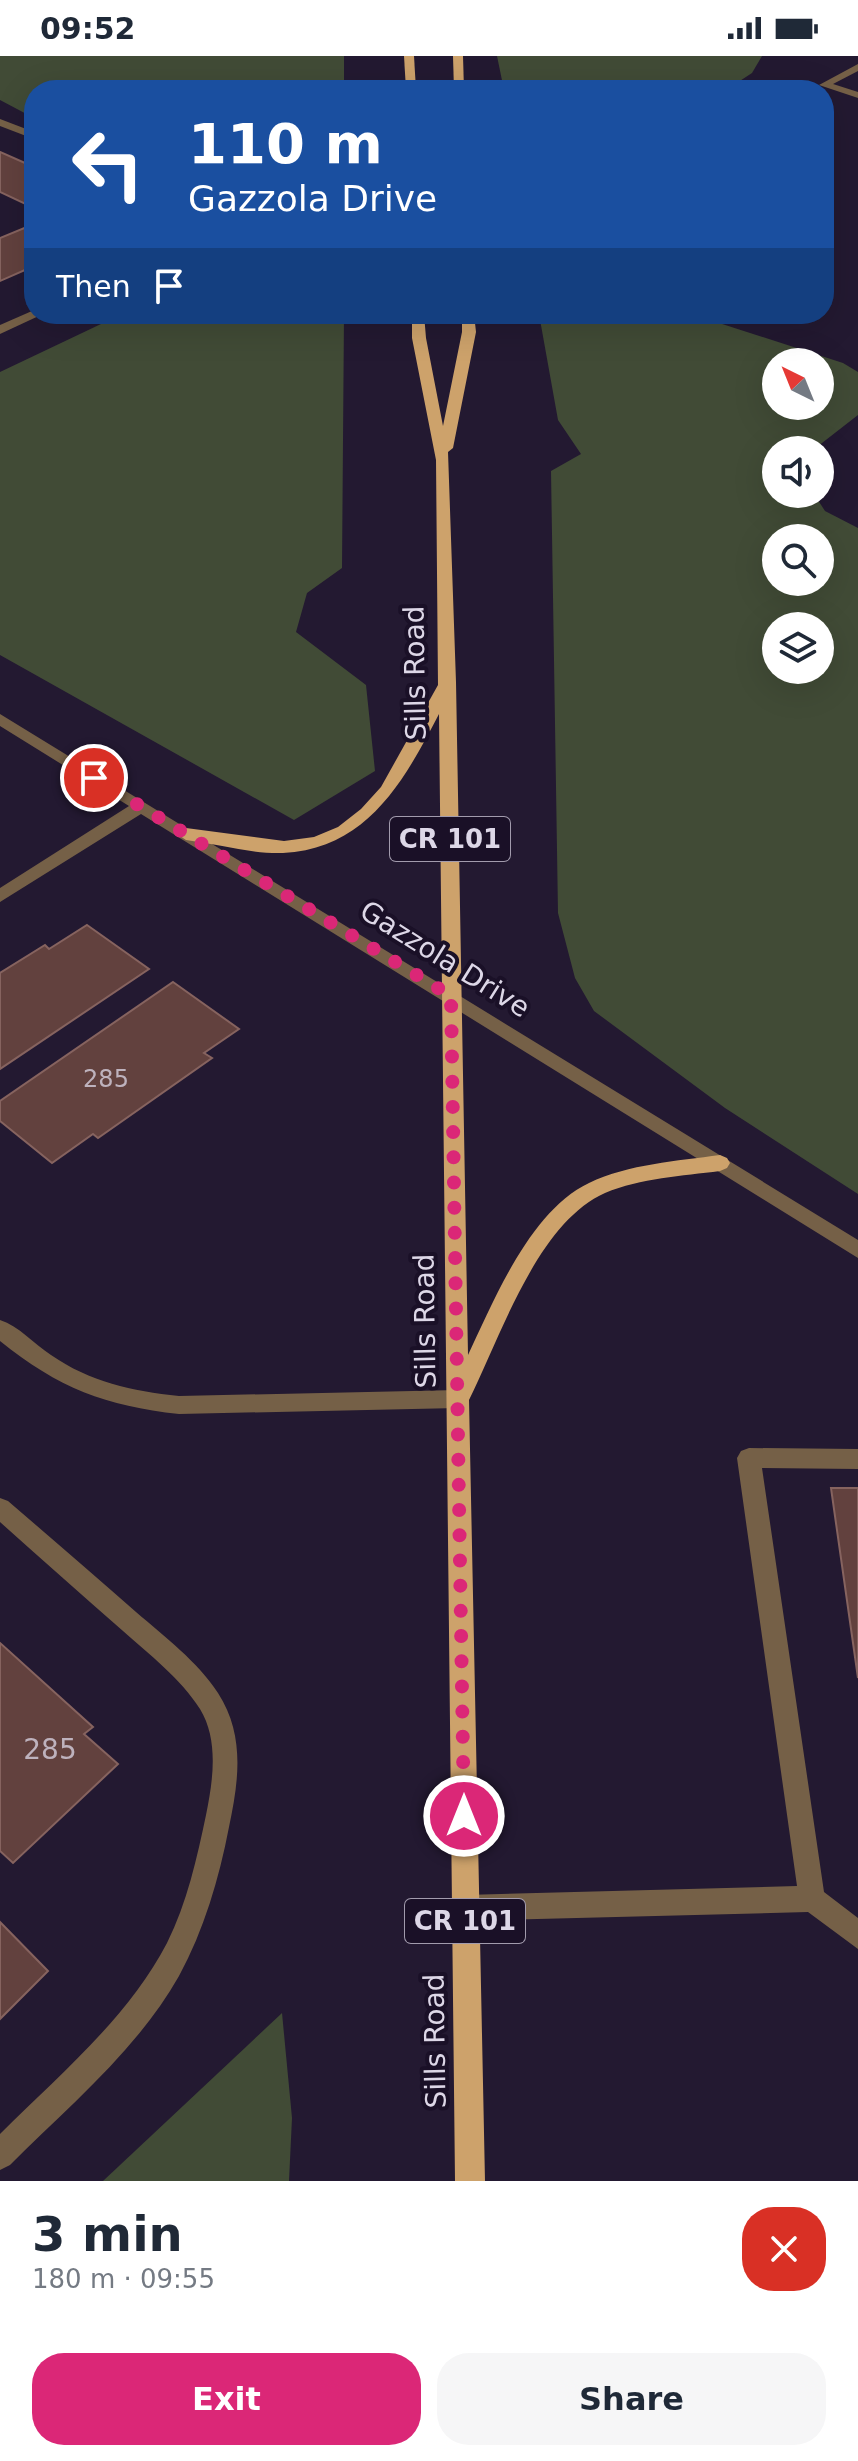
<!DOCTYPE html>
<html lang="en">
<head>
<meta charset="utf-8">
<style>
  body { margin:0; font-family:"DejaVu Sans",sans-serif; background:#f6f6f7; color:#1f2937; height:100vh; display:flex; flex-direction:column; font-size:30px; white-space:nowrap }
  * { box-sizing:border-box; margin:0 }
  p { font-size:26px; color:#747a83 }
  .icon { flex:none; width:44px; height:44px; fill:none; stroke:currentColor; stroke-width:2; stroke-linecap:round; stroke-linejoin:round }
  .map { position:relative; height:2125px; overflow:hidden }
  .side { display:flex; flex-direction:column; background:#fff; flex:1 }
  .side>* { flex:none }
  .top-card { position:absolute; left:24px; top:24px; width:810px; height:244px; border-radius:32px; box-shadow:0 8px 32px #0002; background:#1a4fa0; color:#fff; overflow:hidden }
  .needle { width:52px; rotate:317deg }
  .buttons { position:absolute; left:762px; top:292px; display:grid; gap:16px }
  .buttons a { display:grid; place-items:center; width:72px; height:72px; border-radius:50%; background:#fff; box-shadow:0 8px 32px #0002; font-size:40px }
  .pin { position:absolute; display:grid; place-items:center; width:68px; height:68px; color:#fff; margin:-34px; border:4px solid #fff; border-radius:50%; box-shadow:0 2px 8px #0007 }
  .me { position:absolute; width:88px; margin:-44px; rotate:0deg; stroke-linejoin:round; filter:drop-shadow(0 0 6px #0008) }
  .turn { display:flex; align-items:center; gap:28px; height:168px; padding:0 32px; font-size:36px }
  .turn .icon { width:104px; height:104px; stroke-width:2.5 }
  .turn b { display:block; font-size:56px; line-height:68px }
  .then { display:flex; align-items:center; height:76px; padding:0 32px; background:#0003; gap:16px; font-size:30px }
  .round { display:grid; place-items:center; flex:none; width:84px; height:84px; border-radius:32px; background:#f6f6f7 }
  .head { display:flex; align-items:center; justify-content:space-between; height:136px; padding:0 32px }
  h1 { font-size:48px; font-weight:800; line-height:60px }
  .button { display:flex; gap:16px; margin-top:auto; padding:16px 32px }
  .button a { flex:1; height:92px; border-radius:32px; background:#db2777; color:#fff; font-size:32px; font-weight:800; line-height:92px; text-align:center }
  .button a+a { background:#f6f6f7; color:#1f2937 }
  .status { display:flex; justify-content:space-between; align-items:center; height:56px; padding:0 40px; background:#fff; direction:ltr }
  .status svg { height:22px; fill:currentColor }
  .map>svg:first-child { display:block }
</style>
</head>
<body>
<div class="status"><b>09:52</b><svg viewBox="0 0 49 12"><path d="M0 12V9h3v3zM5 12V6h3v6zM10 12V3h3v9zM15 12V0h3v12zM26 1h20v11H26zM47 4h2v5h-2z"/></svg></div>
<div class="map">
<svg width="858" height="2125" viewBox="0 0 858 2125">
  <rect width="100%" height="100%" fill="#231931"/>
  <g fill="#414b36" fill-rule="evenodd">
    <polygon points="0,0 344,0 344,34 34,34 34,62 0,44"/>
    <polygon points="497,0 762,0 752,17 726,34 504,34"/>
    <polygon points="122,258 344,258 342,512 307,537 296,576 366,629 375,715 294,764 0,599 0,316"/>
    <path d="M539,258H709L716,266L843,307L858,316V359L813,394H776V438H814L825,455L858,472V1138L725,1052L594,955L575,922L558,857L551,415L581,398L558,364ZM776,306H820V350H776ZM776,482H820V526H776ZM776,570H820V614H776Z"/>
    <polygon points="282,1957 292,2062 289,2125 103,2125"/>
  </g>
  <g fill="#62413e" stroke="#86635f" stroke-width="2">
    <polygon points="0,96 34,111 34,152 0,136"/>
    <polygon points="34,168 34,210 0,225 0,182"/>
    <polygon points="87,869 149,913 0,1013 0,917 45,889 49,893"/>
    <polygon points="173,926 239,973 204,997 212,1002 98,1082 93,1078 52,1107 0,1065 0,1045"/>
    <polygon points="831,1432 858,1432 858,1622"/>
    <polygon points="0,1587 93,1671 84,1678 118,1708 13,1807 0,1795"/>
    <polygon points="0,1866 48,1915 0,1963"/>
  </g>
  <g fill="none" stroke-linecap="round" stroke-linejoin="round">
    <g fill="#756047" fill-rule="evenodd">
      <polygon points="858,8 858,15 833,28 858,36 858,42 819,29"/>
      <polygon points="0,63 34,76 34,83 0,70"/>
      <polygon points="32,255 43,258 0,278 0,269"/>
      <polygon points="0,658 858,1184 858,1202 141,758 0,846 0,832 129,750 0,670"/>
      <path d="M0,1264C19,1270 34,1288 51,1299C90,1326 132,1335 179,1340L458,1334L466,1336L469,1343L466,1350L458,1352L179,1358C106,1350 58,1332 0,1285Z"/>
      <polygon points="749,1392 858,1393 858,1413 762,1412 824,1836 858,1862 858,1893 808,1856 465,1865 455,1861 452,1852 455,1843 465,1839 797,1830 737,1402 741,1395"/>
      <path d="M0,1442L8,1445C51,1482 94,1519 136,1556C165,1581 197,1605 218,1637C245,1679 239,1724 229,1771C219,1823 204,1874 179,1920C138,1993 68,2051 10,2109L0,2114V2078C59,2019 128,1962 167,1887C187,1847 197,1802 206,1759C213,1725 219,1684 200,1653C180,1622 150,1599 123,1575C82,1539 41,1503 0,1466Z"/>
    </g>
    <g fill="#cda26b" fill-rule="evenodd">
      <polygon points="404,0 414,0 416,34 406,34"/>
      <polygon points="453,0 463,0 464,34 454,34"/>
      <path d="M412,258H424L426,282L443,370L462,276V258H474L476,276L453,392L448,396L456,626L468,1299C494,1244 530,1155 589,1127C629,1108 677,1105 720,1099L727,1102L730,1107L727,1112L720,1115C682,1120 641,1122 605,1137C537,1167 500,1282 469,1344L485,2125H455L439,658C404,725 367,793 283,797C251,798 218,788 186,784L177,778L186,772L284,785L314,781L338,771L361,753L381,731L438,629L436,404L412,282Z"/>
    </g>
  </g>
  <g fill="none" stroke-linecap="round" stroke-linejoin="round">
    <polyline stroke="#db2777" stroke-width="14" stroke-dasharray="0 25.2" points="94,722 451,940 464,1760"/>
  </g>
  <g text-anchor="middle" dominant-baseline="central" stroke-width="8" stroke-linejoin="round" paint-order="stroke">
    <g font-size="24" fill="#beb2bd">
      <text x="106" y="1023">285</text>
    </g>
    <g fill="#1a1027" stroke="#a29bad" stroke-width="2">
      <rect x="390" y="761" width="120" height="44" rx="6"/>
      <rect x="405" y="1843" width="120" height="44" rx="6"/>
    </g>
    <g font-size="26" font-weight="bold" fill="#ddd7e7">
      <text x="450" y="783">CR 101</text>
      <text x="465" y="1865">CR 101</text>
    </g>
    <g font-size="28" fill="#ddd7e7" stroke="#1a1027">
      <text transform="translate(415 617) rotate(-91)">Sills Road</text>
      <text transform="translate(445 903) rotate(32)">Gazzola Drive</text>
      <text transform="translate(425 1265) rotate(-91)">Sills Road</text>
      <text transform="translate(435 1985) rotate(-91)">Sills Road</text>
    </g>
    <g font-size="28" fill="#beb2bd">
      <text x="50" y="1693">285</text>
    </g>
  </g>
</svg>
<div class="buttons">
<a><svg class="needle" viewBox="-14 -14 28 28"><path d="M0-13l5 13h-10z" fill="#e53935"/><path d="M0 13l5-13h-10z" fill="#747a83"/></svg></a>
<a><svg class="icon" aria-label="sound" viewBox="0 0 24 24"><path d="M4 9h4l5-4v14l-5-4H4zM17 9q2 3 0 6"/></svg></a>
<a><svg class="icon" aria-label="search" viewBox="0 0 24 24"><circle cx="10" cy="10" r="6"/><path d="M15 15l6 6"/></svg></a>
<a><svg class="icon" aria-label="layers" viewBox="0 0 24 24"><path d="M12 4l9 5-9 5-9-5zM3 14l9 5 9-5"/></svg></a>
</div>
<div class="pin" style="left:94px;top:722px;background:#d93025"><svg class="icon" aria-label="arrive" viewBox="0 0 24 24"><path d="M6 21V4h12l-3 4 3 4H6"/></svg></div>
<svg class="me" style="left:464px;top:1760px" viewBox="-20 -20 40 40"><circle r="17" fill="#db2777" stroke="#fff" stroke-width="3"/><path d="M0-11L8 9 0 5-8 9z" fill="#fff"/></svg>
<div class="top-card">
<div class="turn"><svg class="icon" aria-label="left" viewBox="0 0 24 24"><path d="M17 20v-9H6M10 6l-5 5 5 5"/></svg><div><b>110 m</b>Gazzola Drive</div></div>
<div class="then">Then<svg class="icon" aria-label="arrive" viewBox="0 0 24 24"><path d="M6 21V4h12l-3 4 3 4H6"/></svg></div>
</div>
</div>
<section class="side">
<div class="head"><div><h1>3 min</h1><p>180 m · 09:55</p></div><a class="round" style="background:#d93025;color:#fff"><svg class="icon" aria-label="close" viewBox="0 0 24 24"><path d="M6 6l12 12M18 6L6 18"/></svg></a></div>
<div class="button"><a>Exit</a><a>Share</a></div>
</section>
</body>
</html>
